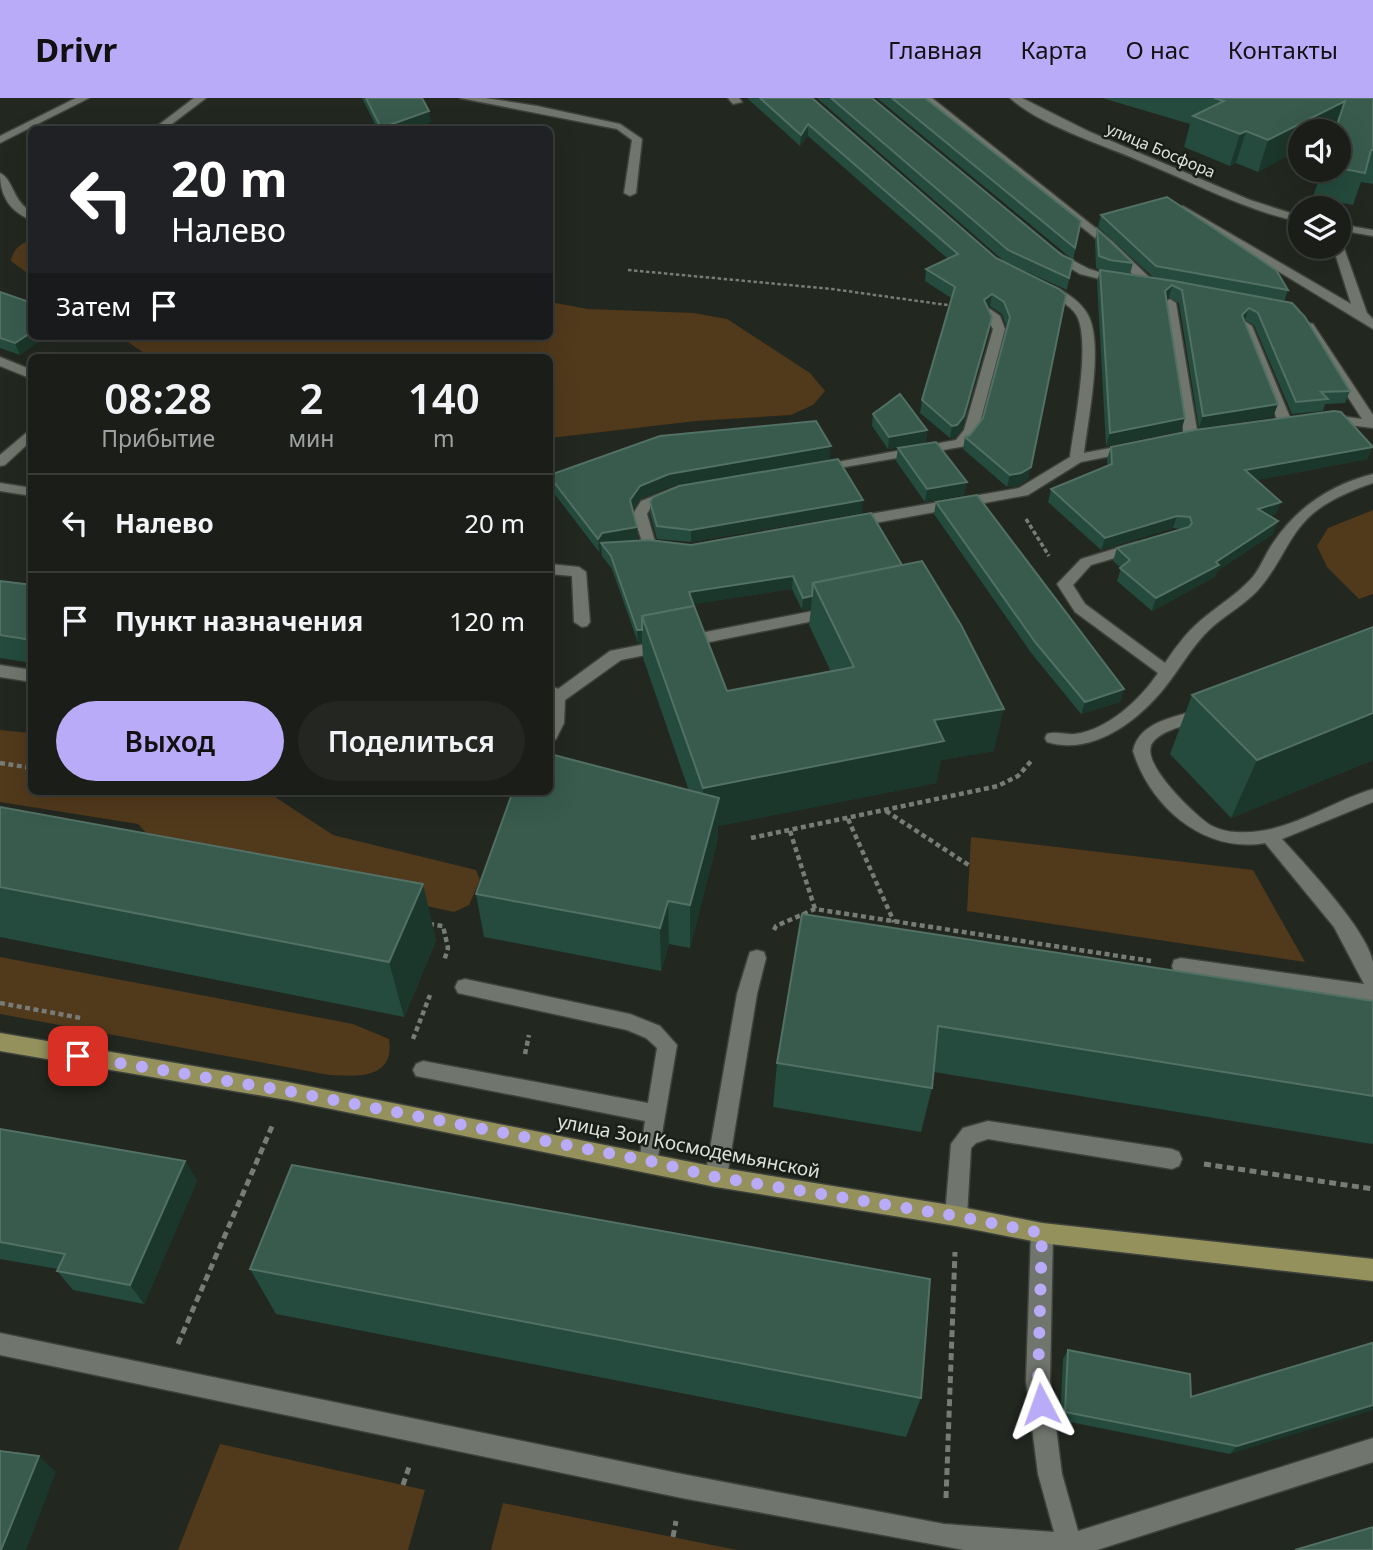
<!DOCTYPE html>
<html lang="ru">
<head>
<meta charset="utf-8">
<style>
  body { margin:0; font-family:"Noto Sans",sans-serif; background:#232621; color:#f1f3f6; height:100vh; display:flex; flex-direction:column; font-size:26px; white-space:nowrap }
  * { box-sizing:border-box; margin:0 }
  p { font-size:23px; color:#9fa2a2 }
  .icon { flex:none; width:38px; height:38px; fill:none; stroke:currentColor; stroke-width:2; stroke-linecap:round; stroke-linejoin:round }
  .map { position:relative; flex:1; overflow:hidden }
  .panel { position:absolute; left:28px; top:256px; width:525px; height:441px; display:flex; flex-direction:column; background:#1a1d18; border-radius:10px; box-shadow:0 7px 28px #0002,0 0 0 2px #383b37 }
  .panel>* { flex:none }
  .top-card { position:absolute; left:28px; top:28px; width:525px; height:214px; border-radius:10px; box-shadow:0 7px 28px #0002,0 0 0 2px #383b37; background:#202124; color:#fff; overflow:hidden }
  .tools { position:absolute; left:1288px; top:21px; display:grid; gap:14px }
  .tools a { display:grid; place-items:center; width:63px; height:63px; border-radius:50%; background:#1a1d18; box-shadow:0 7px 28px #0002,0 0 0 2px #383b37; font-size:35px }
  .pin { position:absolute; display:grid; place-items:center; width:60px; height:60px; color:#fff; margin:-30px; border-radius:14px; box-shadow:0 4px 10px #0006 }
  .me { position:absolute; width:77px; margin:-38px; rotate:356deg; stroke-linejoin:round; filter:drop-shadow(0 0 5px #0008) }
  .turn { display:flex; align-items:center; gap:24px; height:147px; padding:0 28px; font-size:32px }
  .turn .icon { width:91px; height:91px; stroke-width:2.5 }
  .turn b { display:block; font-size:49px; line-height:60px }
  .then { display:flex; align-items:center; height:66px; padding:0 28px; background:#0003; gap:14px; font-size:26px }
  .eta { display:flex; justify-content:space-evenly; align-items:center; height:119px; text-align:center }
  .eta b { font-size:42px; font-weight:600; line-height:49px }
  .button { display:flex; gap:14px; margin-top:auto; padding:14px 28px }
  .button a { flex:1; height:80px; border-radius:42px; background:#b9abf7; color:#111; font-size:28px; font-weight:600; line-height:80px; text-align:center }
  .button a+a { background:#232621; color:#f1f3f6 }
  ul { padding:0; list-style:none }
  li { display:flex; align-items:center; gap:21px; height:98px; padding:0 28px; border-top:2px solid #383b37 }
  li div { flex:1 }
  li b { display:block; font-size:26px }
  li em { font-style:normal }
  header { display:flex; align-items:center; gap:42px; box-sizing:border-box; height:98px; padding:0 35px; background:#b9abf7; color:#111 }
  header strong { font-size:33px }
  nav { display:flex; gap:38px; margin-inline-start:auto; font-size:24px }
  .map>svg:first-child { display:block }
</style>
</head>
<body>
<header>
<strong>Drivr</strong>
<nav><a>Главная</a><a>Карта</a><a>О нас</a><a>Контакты</a></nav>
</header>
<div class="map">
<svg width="1373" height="1452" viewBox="0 0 1373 1452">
  <rect width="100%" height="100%" fill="#222720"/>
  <g fill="#51391b">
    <path d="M31,142V178L11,163C13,151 20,146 31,142Z"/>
    <polygon points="550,204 588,211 694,215 727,221 810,275 825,293 813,307 791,317 696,323 550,340 550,259 150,259 119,238 550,238"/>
    <polygon points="1373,412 1373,496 1359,501 1327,469 1317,448 1328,430"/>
    <polygon points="0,632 31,635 32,693 266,693 333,737 476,772 480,782 469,807 454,814 362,794 148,737 138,726 0,704"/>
    <polygon points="971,739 1253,772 1305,864 967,813"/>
    <path d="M0,859L353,926L389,941C395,981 358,979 329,977L0,916Z"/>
    <polygon points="220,1346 425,1392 408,1452 178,1452"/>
    <polygon points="503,1405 737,1452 491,1452"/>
  </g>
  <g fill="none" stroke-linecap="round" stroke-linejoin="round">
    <defs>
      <g id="minor">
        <polygon points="76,0 89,0 0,45 0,38"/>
        <polygon points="194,0 206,0 164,32 152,32"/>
        <polygon points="460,0 485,0 537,8 620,26 642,41 636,95 630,98 624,95 632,42 617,31"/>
        <polygon points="728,0 739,0 742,4 733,6"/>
        <polygon points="921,0 932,0 1112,143 1152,182 1152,188 1144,188 1104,147"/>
        <path d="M1010,0H1022L1090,34L1250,102L1300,118V124C1244,112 1193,84 1140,63C1103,47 1039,27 1010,0Z"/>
        <path d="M0,75C14,82 12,103 32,114V122C10,114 0,98 0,75Z"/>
        <polygon points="1183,108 1351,206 1333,149 1343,147 1367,215 1373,221 1373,231 1179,113 1179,109"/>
        <polygon points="1339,126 1373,132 1373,138 1339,132"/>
        <polygon points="1053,152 1089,171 1126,182 1120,186 1080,176 1049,157 1047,155"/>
        <path d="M1046,186C1062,191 1082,203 1089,219C1103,249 1088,321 1084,355L1131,346L1136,347V353L1081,364L1028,397L853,429L848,427L846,424L848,421L853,419L1019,390L1070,359C1074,327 1091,246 1077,218C1070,206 1053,198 1042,193L1040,190Z"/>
        <polygon points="1170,201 1176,205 1198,338 1191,342 1184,338 1164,205"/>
        <polygon points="990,211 1000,218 1005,231 978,332 966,348 816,374 814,371 821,367 956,342 964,332 993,231 984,215"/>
        <polygon points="1246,224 1252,228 1292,324 1290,327 1280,327 1278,324 1240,228"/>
        <polygon points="1309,225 1313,226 1373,317 1373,330 1325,324 1318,320 1325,316 1362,321 1303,229"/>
        <polygon points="0,259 32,272 32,281 0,268"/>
        <polygon points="32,330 32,342 5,367 0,368 0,357"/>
        <path d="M1373,376V385C1353,392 1333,400 1316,413C1291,432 1282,463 1263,486C1249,505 1227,515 1210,531C1190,550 1179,573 1162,593C1135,625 1091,658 1047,644L1045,640L1047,636C1057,633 1065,637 1075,636C1107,632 1140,602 1158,575L1075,514L1057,486L1081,461L1137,444L1142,446L1144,449L1142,452L1091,467L1073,487L1085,506L1165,565C1175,550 1186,535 1200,523C1216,509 1235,498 1250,482C1260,472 1265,456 1273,445C1297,409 1332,386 1373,376Z"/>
        <polygon points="0,385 32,390 32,398 0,393"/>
        <polygon points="672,391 677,392 677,398 651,409 647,416 656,447 654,450 644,450 633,416 641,403"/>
        <polygon points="550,466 579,469 586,474 590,524 587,528 582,529 574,524 572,478 550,476"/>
        <polygon points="833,509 838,510 841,514 838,518 621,562 565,602 564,625 556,641 550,643 550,587 558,591 610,553"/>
        <polygon points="0,567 32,572 32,584 0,579"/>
        <path d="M1201,611L1207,613L1209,617L1207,621C1191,627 1164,630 1153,644C1137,663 1195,717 1210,727C1218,731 1228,734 1236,734C1285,738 1329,704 1373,691V704L1282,741C1305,766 1367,832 1373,864C1373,876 1373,891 1373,903L1174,874L1172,868L1174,862L1181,860L1364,886L1334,829L1265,745C1205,756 1150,709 1133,653C1139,623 1176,619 1201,611Z"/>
        <polygon points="757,852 764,854 766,860 757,896 727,1079 723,1086 716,1089 709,1086 705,1079 737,896 748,860 750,854"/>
        <polygon points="465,881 630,916 660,928 677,947 656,1071 649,1074 642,1071 639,1064 645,1023 416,978 413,972 416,966 423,963 648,1005 657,950 646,940 627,932 458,895 455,889 458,883"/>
        <polygon points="988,1023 1172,1051 1179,1054 1182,1061 1179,1068 1172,1071 988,1041 976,1045 971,1050 967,1118 964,1125 956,1128 948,1125 945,1118 951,1046 963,1030"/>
        <polygon points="1042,1125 1050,1128 1053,1135 1050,1283 1062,1376 1078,1433 1373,1340 1373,1364 1097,1452 964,1452 682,1400 0,1257 0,1235 682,1376 944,1426 1054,1434 1038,1376 1026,1283 1031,1135 1034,1128"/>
      </g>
      <polygon id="major" points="0,935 287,984 716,1069 956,1108 1042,1125 1373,1161 1373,1183 1042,1145 956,1128 716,1089 287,1002 0,953"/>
    </defs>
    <use href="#minor" stroke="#3e423b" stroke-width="3"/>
    <use href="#major" stroke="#3e423b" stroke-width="3"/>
    <polyline stroke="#787c76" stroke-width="2.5" stroke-dasharray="3.5 2.5" stroke-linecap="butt" points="628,172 832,191 954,208"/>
    <polyline stroke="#787c76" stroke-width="3.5" stroke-dasharray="4.5 2.5" stroke-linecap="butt" points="1026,421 1049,458"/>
    <g stroke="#787c76" stroke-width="4.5" stroke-dasharray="5 3.5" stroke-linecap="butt">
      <polyline points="0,665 32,670"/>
      <polyline points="886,713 970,768"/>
      <polyline points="848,721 894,824"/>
      <polyline points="790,733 815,811"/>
      <polyline points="751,740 998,688 1018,678 1033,661"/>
      <polyline points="429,826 443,828 448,850 444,863"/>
      <polyline points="774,832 776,828 815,811 1151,863"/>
      <polyline points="0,905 81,920"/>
      <polyline points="413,941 430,897"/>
      <polyline points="525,956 529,937"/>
    </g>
    <g stroke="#787c76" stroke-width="5" stroke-dasharray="7 4.5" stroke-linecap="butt">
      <polyline points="1204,1066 1373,1091"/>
      <polyline points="178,1246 273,1026"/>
      <polyline points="403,1387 410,1366"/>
      <polyline points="946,1400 955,1154"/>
      <polyline points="673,1439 676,1423"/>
    </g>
    <use href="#minor" fill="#70766d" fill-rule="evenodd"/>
    <use href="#major" fill="#94915d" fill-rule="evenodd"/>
  </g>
  <g fill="#244b3d" fill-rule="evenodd">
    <polygon points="362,0 422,0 431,24 409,32 378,32"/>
    <polygon points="747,0 812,0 996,160 1059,191 1028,381 1018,388 1007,389 963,351 965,339 970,337 983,320 1007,230 1002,216 990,208 988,210 990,231 962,331 955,340 950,340 920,315 922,302 951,200 925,183 926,171 948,161 808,38 800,48"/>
    <polygon points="817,0 872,0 1063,158 1072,161 877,0 925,0 1081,123 1067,192 1005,164"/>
    <polygon points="1102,0 1373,0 1373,86 1361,84 1353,107 1313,99 1322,72 1339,72 1339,33 1300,33 1258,74 1236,65 1230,68 1184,49 1190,26"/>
    <polygon points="1101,117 1288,192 1284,204 1350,293 1345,305 1325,306 1323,313 1292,316 1254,227 1245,222 1244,223 1273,319 1199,330 1179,205 1169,199 1166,201 1181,333 1106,348 1097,184 1100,172 1096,170 1095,143 1097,131 1133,165 1130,176 1153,179 1098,129"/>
    <polygon points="0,194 20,257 0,250"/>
    <polygon points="873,316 927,332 926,345 888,351 872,328"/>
    <polygon points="1111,349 1368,361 1256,382 1276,416 1270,418 1273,436 1217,473 1215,479 1152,513 1117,483 1121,470 1113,463 1117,450 1182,431 1173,430 1101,452 1048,404 1051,391 1108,368 1107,361"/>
    <polygon points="898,350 965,397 925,404 896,363"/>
    <path d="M830,361L669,389L640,401L633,412L637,429L638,442L627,444L691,447L871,415L994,653L941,662L936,685L718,728L717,744L690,850L669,846L661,873L484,839L476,796L689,693L643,560L642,544L638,545L612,471L602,458L601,450L599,454L550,390V377ZM792,491L802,512L811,511L809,527L831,574L727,593L693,506Z"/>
    <polygon points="650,404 862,415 691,444 657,441 650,416"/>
    <polygon points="936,404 1124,591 1120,604 1081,616 1032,556 934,416"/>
    <polygon points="0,483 32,487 32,565 0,560"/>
    <polygon points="1373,529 1373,662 1231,720 1170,656 1192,597"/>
    <polygon points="0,709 423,786 436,843 404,919 0,839"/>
    <polygon points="802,816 1373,903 1373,1045 1372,1046 934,974 932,990 921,1034 773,1009 777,965"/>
    <polygon points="0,1031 185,1063 197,1083 144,1206 73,1192 57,1173 58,1171 0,1161"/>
    <polygon points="250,1171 921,1300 906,1339 276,1216"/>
    <polygon points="1372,1245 1230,1356 1060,1322 1063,1261 1068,1252 1191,1299"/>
  </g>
  <g fill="#1b362a">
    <polygon points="1345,3 1335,33 1300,33 1300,52 1258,74 1268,42"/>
    <polygon points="429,13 431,24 409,32 381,32 381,30"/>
    <polygon points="808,26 808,38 800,48 801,37"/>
    <polygon points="1246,33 1236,65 1230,68 1240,36"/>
    <polygon points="1172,187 1169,199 1161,205 1165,193"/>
    <polygon points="992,196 990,208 981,214 984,202"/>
    <polygon points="1249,210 1245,222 1238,229 1242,217"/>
    <polygon points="992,219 990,231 962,331 955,340 950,340 952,328"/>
    <polygon points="32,234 32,238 48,238 20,257 15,245"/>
    <polygon points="1278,306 1273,319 1199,330 1203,318"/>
    <polygon points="1185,320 1181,333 1106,348 1110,335"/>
    <polygon points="927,332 926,345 888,351 889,339"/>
    <polygon points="831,348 830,361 669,389 640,401 631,415 630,402 640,388 669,376"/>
    <polygon points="1373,349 1368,361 1241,385 1245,372"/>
    <polygon points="1031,369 1028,381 1018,388 1007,389 1010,377"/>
    <polygon points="967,384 965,397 925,404 927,391"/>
    <polygon points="863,402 862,415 691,444 691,432"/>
    <polygon points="1281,404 1276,416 1254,424 1258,411"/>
    <polygon points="1177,418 1173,430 1101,452 1105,440"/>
    <polygon points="1278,423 1273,436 1217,473 1215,479 1152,513 1156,500 1216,464"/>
    <polygon points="637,429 638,442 603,447 601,445 601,450 599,454 598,441 602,435"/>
    <polygon points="793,478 792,491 689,507 689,494"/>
    <polygon points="812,498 811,511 802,512 803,500"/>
    <polygon points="637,532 642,532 642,544 638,545"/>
    <polygon points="1124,591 1120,604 1081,616 1085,604"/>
    <polygon points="1004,611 994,653 941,662 936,685 718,728 717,744 690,850 690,807 702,731 703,690 934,622"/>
    <polygon points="1373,615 1373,662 1231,720 1257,662"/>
    <polygon points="423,786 436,843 404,919 389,864"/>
    <polygon points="668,803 669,846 661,873 660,830"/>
    <polygon points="185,1063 197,1083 144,1206 130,1187"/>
    <polygon points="1373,1307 1373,1312 1230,1356 1237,1348"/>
    <polygon points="39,1358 56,1374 26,1452 1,1452"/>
  </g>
  <g fill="#385b4e" stroke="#527064" stroke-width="2">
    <polygon points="366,0 422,0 429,13 381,30"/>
    <polygon points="760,0 812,0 996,160 1059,191 1066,197 1031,369 1021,375 1010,377 965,339 970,337 983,320 1010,219 1004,204 992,196 984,202 992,219 964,318 957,327 952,328 922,302 955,189 926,171 958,156 808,26 801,37"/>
    <polygon points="831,0 872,0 1063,158 1073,162 1069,180 1008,152"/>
    <polygon points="892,0 925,0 1081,123 1075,150"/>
    <polygon points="1214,0 1373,0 1373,52 1371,52 1365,75 1339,70 1339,33 1335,33 1345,3 1268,42 1246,33 1240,36 1193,18 1224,3"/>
    <polygon points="1167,99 1276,172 1288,192 1156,168 1101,117"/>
    <polygon points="1097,131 1133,165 1110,162 1099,158"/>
    <polygon points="1100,172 1174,183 1292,205 1305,219 1350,293 1321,294 1328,301 1296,304 1258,215 1249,210 1242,217 1278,306 1203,318 1182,192 1172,187 1165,193 1185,320 1110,335"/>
    <polygon points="0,194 32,205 32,234 15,245 0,240"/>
    <polygon points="900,296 927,332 889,339 873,316"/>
    <polygon points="1334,313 1341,314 1373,349 1245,372 1281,404 1258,411 1278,423 1216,464 1219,467 1156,500 1120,470 1130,462 1117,450 1189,429 1192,425 1190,419 1177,418 1105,440 1051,391 1112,366 1111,349 1195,332"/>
    <polygon points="816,323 831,348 669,376 640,388 630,402 637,429 602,435 598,441 550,379 550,377 660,338"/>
    <polygon points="936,344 967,384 927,391 898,350"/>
    <polygon points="838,361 863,402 691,432 657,428 650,404 653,399 679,388"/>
    <polygon points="977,397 1124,591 1085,604 1035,544 936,404"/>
    <polygon points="871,415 902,467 813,485 812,498 803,500 793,478 689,494 694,508 642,518 642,532 637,532 611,458 601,445 649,442 691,447"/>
    <polygon points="922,463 961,527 1004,611 934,622 944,643 703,690 642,518 694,508 727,593 854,569 813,485"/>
    <polygon points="0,483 32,487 32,542 0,537"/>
    <polygon points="1373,529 1373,615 1257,662 1192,597"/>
    <polygon points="550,656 719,700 690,807 668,803 660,830 476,796 513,693 550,693"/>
    <polygon points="0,709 423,786 389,864 0,789"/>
    <polygon points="802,816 1373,903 1373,998 938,928 932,990 777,965"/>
    <polygon points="0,1031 185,1063 130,1187 57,1173 65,1156 0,1144"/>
    <polygon points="292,1067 930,1181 921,1300 250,1171"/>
    <polygon points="1372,1245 1373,1247 1373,1307 1237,1348 1065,1314 1068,1252 1190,1276 1191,1299"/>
    <polygon points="0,1353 39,1358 1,1452 0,1452"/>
    <polygon points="1373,1429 1373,1452 1295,1452"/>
  </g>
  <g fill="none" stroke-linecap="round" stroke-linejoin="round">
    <polyline stroke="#b9abf7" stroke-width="12" stroke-dasharray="0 21.6" points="78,958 287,993 649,1063 716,1079 956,1118 1042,1135 1038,1283 1041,1306"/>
  </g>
  <g text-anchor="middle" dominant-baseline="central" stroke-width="5" stroke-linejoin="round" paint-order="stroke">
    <g font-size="16" fill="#dde1db" stroke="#191e16">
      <text transform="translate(1161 52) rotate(23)">улица Босфора</text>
    </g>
    <g font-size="19" fill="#dde1db" stroke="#191e16">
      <text transform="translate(689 1048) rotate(11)">улица Зои Космодемьянской</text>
    </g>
  </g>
</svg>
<div class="tools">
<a><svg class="icon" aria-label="sound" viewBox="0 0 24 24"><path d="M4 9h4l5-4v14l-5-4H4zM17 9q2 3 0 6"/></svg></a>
<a><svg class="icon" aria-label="layers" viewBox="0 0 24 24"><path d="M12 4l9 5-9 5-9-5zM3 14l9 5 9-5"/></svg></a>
</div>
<div class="pin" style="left:78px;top:958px;background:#d93025"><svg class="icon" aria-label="arrive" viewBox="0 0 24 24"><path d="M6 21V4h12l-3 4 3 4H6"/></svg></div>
<svg class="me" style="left:1041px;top:1306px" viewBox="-20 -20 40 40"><path d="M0-17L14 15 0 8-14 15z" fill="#b9abf7" stroke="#fff" stroke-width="4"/></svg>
<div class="top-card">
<div class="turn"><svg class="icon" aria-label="left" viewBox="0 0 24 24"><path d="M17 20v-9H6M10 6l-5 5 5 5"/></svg><div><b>20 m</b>Налево</div></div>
<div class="then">Затем<svg class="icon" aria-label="arrive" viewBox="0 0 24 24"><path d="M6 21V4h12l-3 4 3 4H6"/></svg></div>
</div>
<section class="panel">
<div class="eta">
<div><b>08:28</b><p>Прибытие</p></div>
<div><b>2</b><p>мин</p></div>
<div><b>140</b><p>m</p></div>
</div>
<ul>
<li><svg class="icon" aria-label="left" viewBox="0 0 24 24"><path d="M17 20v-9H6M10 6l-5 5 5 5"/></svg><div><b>Налево</b></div><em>20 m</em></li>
<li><svg class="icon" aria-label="arrive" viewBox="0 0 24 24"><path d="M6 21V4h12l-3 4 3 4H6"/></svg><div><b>Пункт назначения</b></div><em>120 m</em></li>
</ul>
<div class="button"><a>Выход</a><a>Поделиться</a></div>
</section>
</div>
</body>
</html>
